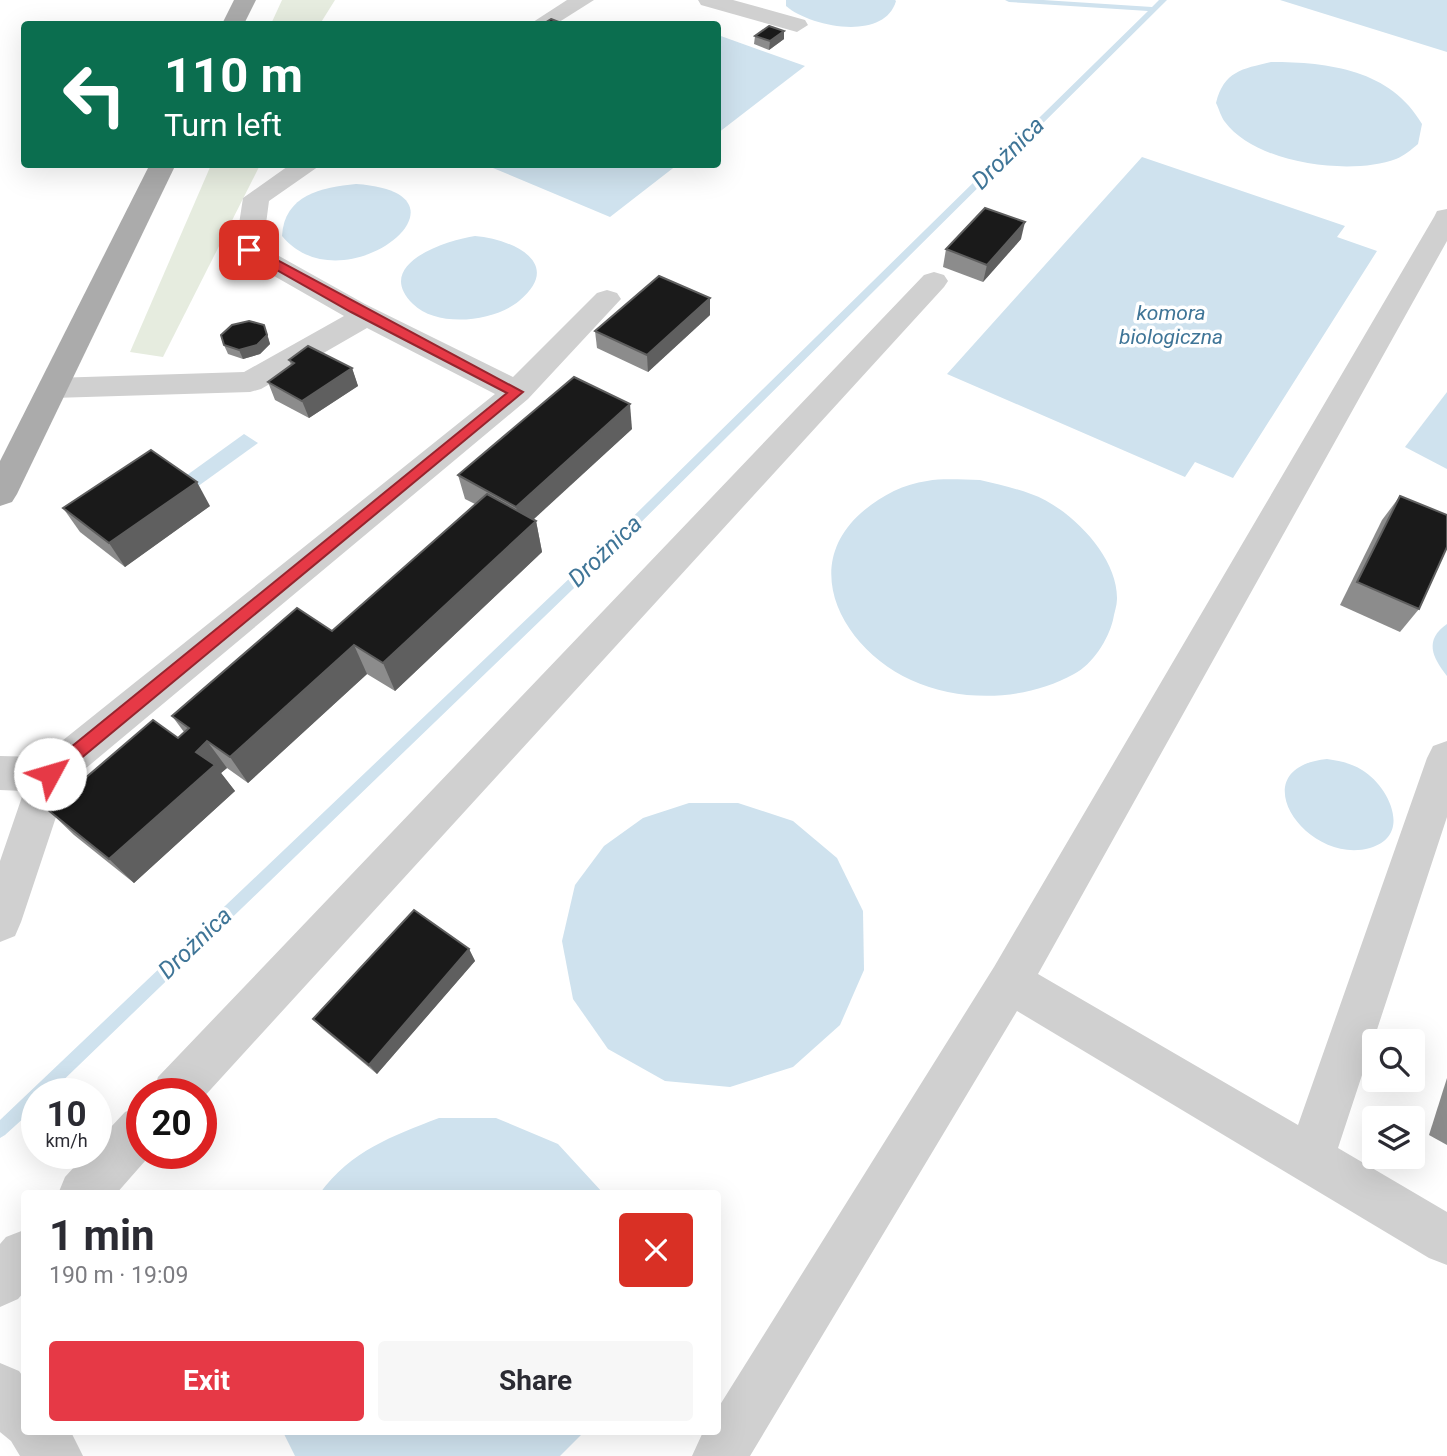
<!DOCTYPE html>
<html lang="en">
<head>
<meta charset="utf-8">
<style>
  body { margin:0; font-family:Roboto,sans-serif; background:#f7f7f7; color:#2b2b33; height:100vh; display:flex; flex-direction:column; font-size:26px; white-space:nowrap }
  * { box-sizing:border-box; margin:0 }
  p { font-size:23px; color:#7c7c81 }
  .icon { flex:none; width:38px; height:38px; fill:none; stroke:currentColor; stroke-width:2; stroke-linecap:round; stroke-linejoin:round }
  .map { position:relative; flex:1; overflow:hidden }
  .drawer { position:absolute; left:21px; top:1190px; width:700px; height:245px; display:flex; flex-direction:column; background:#fff; border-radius:7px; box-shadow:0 7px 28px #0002 }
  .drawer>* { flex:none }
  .banner { position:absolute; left:21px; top:21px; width:700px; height:147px; border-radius:7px; box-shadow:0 7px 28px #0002; background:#0b6e4f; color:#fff; overflow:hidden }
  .fabs { position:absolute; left:1362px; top:1029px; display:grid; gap:14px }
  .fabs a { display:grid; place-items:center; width:63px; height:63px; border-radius:7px; background:#fff; box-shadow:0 7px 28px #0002; font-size:35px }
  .speed { position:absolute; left:21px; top:1078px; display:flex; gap:14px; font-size:35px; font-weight:700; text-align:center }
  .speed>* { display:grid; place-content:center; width:91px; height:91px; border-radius:50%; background:#fff; box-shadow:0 7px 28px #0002; line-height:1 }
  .speed small { font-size:18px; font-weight:400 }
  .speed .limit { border:10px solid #d22; background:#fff; color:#111 }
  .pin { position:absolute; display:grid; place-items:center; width:60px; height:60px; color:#fff; margin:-30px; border-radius:14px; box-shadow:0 4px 10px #0006 }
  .me { position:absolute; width:77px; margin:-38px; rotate:51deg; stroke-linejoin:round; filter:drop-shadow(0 0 5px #0008) }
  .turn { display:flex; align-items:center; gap:24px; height:147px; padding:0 28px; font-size:32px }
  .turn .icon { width:91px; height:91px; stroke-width:2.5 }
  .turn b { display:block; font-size:49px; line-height:60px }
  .round { display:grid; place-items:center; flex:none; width:74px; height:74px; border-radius:7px; background:#f7f7f7 }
  .overview { display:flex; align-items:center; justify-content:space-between; height:119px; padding:0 28px }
  h1 { font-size:42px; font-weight:700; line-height:52px }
  .cta { display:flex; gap:14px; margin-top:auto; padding:14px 28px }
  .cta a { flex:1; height:80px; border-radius:7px; background:#e63946; color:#fff; font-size:28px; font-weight:700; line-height:80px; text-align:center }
  .cta a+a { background:#f7f7f7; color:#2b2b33 }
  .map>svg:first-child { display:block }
</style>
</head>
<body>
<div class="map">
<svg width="1447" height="1456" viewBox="0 0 1447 1456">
  <rect width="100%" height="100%" fill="#fff"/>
  <g fill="#e6ecdf">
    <polygon points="282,0 335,0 320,24 271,24"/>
    <polygon points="211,165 260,165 163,357 130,352"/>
  </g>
  <g fill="#cfe2ee">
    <path d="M786,0H895L896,1C884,42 810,27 786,6Z"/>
    <polygon points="1280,0 1447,0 1447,52"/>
    <polygon points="718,35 805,66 718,133"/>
    <path d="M1271,62C1329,62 1391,70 1422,124L1418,144C1412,149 1404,156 1396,159C1351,176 1256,164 1225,122C1221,117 1219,109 1216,103C1224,71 1242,69 1271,62Z"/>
    <polygon points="1142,157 1345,226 1337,237 1377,251 1233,478 1195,462 1185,477 947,374"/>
    <polygon points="498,164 677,164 677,165 610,217 493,168"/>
    <path d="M356,184C490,193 343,310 282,236C284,195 322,187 356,184Z"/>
    <path d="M475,236C512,239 565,263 519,301C494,322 437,328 413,304C372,264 447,240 475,236Z"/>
    <polygon points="1447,392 1447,469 1405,447"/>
    <polygon points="244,434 258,443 190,492 176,483"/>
    <path d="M980,480C997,484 1015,488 1031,494C1069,507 1118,556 1117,599C1117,606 1114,613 1113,620C1108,640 1093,664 1074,674C1025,701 962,703 911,680C845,650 798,569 861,513C879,497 903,484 927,481C944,478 963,480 980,480Z"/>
    <path d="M1447,624V676C1432,657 1424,640 1447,624Z"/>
    <path d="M1327,759C1340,761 1351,763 1362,770C1389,786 1413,836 1370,848C1306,866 1239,768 1327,759Z"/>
    <polygon points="689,803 738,803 793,821 837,858 863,911 864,970 840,1025 793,1067 730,1087 665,1081 608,1049 573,999 562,941 575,885 604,846 643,818"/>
    <path d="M439,1118H496L558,1144L603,1193H320C351,1151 392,1136 439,1118Z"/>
    <polygon points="283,1432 584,1432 560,1456 295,1456"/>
  </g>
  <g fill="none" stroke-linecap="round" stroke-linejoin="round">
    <polygon fill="#cfe2ee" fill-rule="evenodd" points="1005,0 1043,0 1152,7 1159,0 1167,0 601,562 49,1094 37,1094 37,1106 5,1135 0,1138 0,1120 593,556 1148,11 1009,2"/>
    <g fill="#d0d0d0" fill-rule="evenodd">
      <polygon points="567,0 594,0 556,24 530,24"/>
      <polygon points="698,0 733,0 805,20 808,25 797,32 701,5"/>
      <polygon points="291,164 322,164 269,201 263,247 365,304 513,377 597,293 607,290 617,293 621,299 528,399 67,784 21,922 15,936 0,942 0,861 24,791 0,790 0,756 42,757 495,394 367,328 261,389 250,392 53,398 42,395 38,388 42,381 53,378 244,372 344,316 239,256 235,250 243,198"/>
      <polygon points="1447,209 1447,241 1038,974 1298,1125 1427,758 1433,746 1447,741 1447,817 1338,1148 1447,1212 1447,1265 1429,1258 1017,1011 750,1456 692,1456 703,1432 718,1432 718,1408 994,967 1434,217 1437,211"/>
      <polygon points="934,272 944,275 948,281 944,287 201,1100 201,1094 152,1094 158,1077 924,275"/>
      <polygon points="142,1105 142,1153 152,1153 116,1194 58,1194 65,1177 87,1153 96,1153 96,1143 125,1112"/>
      <polygon points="24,1230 24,1292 18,1299 0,1307 0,1244 6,1237"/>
      <polygon points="0,1363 19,1371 24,1378 24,1432 71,1432 83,1456 20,1456 11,1441 0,1432"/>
    </g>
    <g fill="#ababab" fill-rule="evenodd">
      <polygon points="234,0 256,0 244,24 222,24"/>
      <polygon points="150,164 176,164 17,494 12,502 0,506 0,461"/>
    </g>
  </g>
  <g fill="#8c8c8c">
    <polygon points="755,36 784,39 769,50 754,44"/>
    <polygon points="1021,239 983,282 943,267 946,249"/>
    <polygon points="710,298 710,315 648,372 597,348 595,331"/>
    <polygon points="267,333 270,344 260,354 243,359 228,354 224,345"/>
    <polygon points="289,360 352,368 358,386 309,418 275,400 268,382 291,365"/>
    <polygon points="632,429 533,519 536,521 542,552 395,691 367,674 248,783 227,768 221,773 235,791 134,883 74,835 48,810 178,738 184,732 172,716 332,631 475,504 465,499 458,475"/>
    <polygon points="1400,496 1419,609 1400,632 1340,605 1382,520"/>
    <polygon points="210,506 125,567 80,532 63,508"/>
    <polygon points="469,949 475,961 377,1074 323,1029 313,1019"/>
    <polygon points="1447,1078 1447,1145 1429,1135"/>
  </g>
  <g fill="#5f5f5f">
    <polygon points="784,31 784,39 769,50 770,41"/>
    <polygon points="1025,222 1021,239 983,282 987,265"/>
    <polygon points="710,298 710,315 648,372 647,355"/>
    <polygon points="264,325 270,344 260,354 243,359 239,350"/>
    <polygon points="352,368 358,386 309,418 302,401"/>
    <polygon points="630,404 632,429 521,531 516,507"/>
    <polygon points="197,482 210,506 125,567 109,543"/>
    <polygon points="536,521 542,552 395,691 383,663"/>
    <polygon points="354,645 367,674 248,783 230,757"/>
    <polygon points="207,741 227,768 221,773 235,791 134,883 109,859 196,752"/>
    <polygon points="469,949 475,961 377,1074 369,1065"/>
  </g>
  <g fill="#1a1a1a" stroke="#5f5f5f" stroke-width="2">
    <polygon points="551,19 564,24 543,24"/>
    <polygon points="769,26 784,31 770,41 755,36"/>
    <polygon points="985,208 1025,222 987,265 946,249"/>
    <polygon points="659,276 710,298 647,355 595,331"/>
    <polygon points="249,321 264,325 267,335 257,345 239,350 224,345 221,335 232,325"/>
    <polygon points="308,346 352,368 302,401 268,382 294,363 289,360"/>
    <polygon points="574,377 630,404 516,507 458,475"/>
    <polygon points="151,450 197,482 109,543 63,508"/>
    <polygon points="487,494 536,521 383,663 354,645 230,757 207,741 196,752 215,765 109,859 48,810 153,720 178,738 189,728 172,716 297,608 332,631"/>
    <polygon points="1400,496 1447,515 1447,547 1419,609 1357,582"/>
    <polygon points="414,910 469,949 369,1065 313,1019"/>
  </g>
  <polygon fill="#e63946" stroke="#96252e" stroke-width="2" points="245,247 253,247 523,392 56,779 44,779 44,769 507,393 351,312 245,252"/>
  <g text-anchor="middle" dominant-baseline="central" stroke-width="7" stroke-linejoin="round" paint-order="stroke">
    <g font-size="21" font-style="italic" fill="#3f7597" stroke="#fff">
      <text x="1171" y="313">komora<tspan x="1171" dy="24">biologiczna</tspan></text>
    </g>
    <g font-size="24" font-style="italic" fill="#3f7597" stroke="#fff">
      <text transform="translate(1008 153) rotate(-45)">Drożnica</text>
      <text transform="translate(605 551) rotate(-44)">Drożnica</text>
      <text transform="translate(195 943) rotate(-44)">Drożnica</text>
    </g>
  </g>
</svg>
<div class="fabs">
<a><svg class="icon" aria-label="search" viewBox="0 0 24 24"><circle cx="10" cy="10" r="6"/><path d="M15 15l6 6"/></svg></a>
<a><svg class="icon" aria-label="layers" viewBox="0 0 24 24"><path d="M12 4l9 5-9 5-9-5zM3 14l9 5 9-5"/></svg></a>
</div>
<div class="speed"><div>10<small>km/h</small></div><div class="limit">20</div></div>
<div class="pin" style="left:249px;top:250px;background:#d93025"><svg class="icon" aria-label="arrive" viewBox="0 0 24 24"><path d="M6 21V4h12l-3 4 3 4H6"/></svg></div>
<svg class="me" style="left:50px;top:774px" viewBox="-20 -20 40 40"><circle r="19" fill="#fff"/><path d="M0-13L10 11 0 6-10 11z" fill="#e63946"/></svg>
<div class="banner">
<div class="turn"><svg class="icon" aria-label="left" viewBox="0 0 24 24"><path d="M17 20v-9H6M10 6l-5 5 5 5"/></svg><div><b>110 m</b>Turn left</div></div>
</div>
<section class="drawer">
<div class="overview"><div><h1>1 min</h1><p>190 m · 19:09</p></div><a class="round" style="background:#d93025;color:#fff"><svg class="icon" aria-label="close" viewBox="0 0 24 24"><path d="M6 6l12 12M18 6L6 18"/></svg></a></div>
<div class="cta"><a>Exit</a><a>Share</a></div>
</section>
</div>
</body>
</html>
